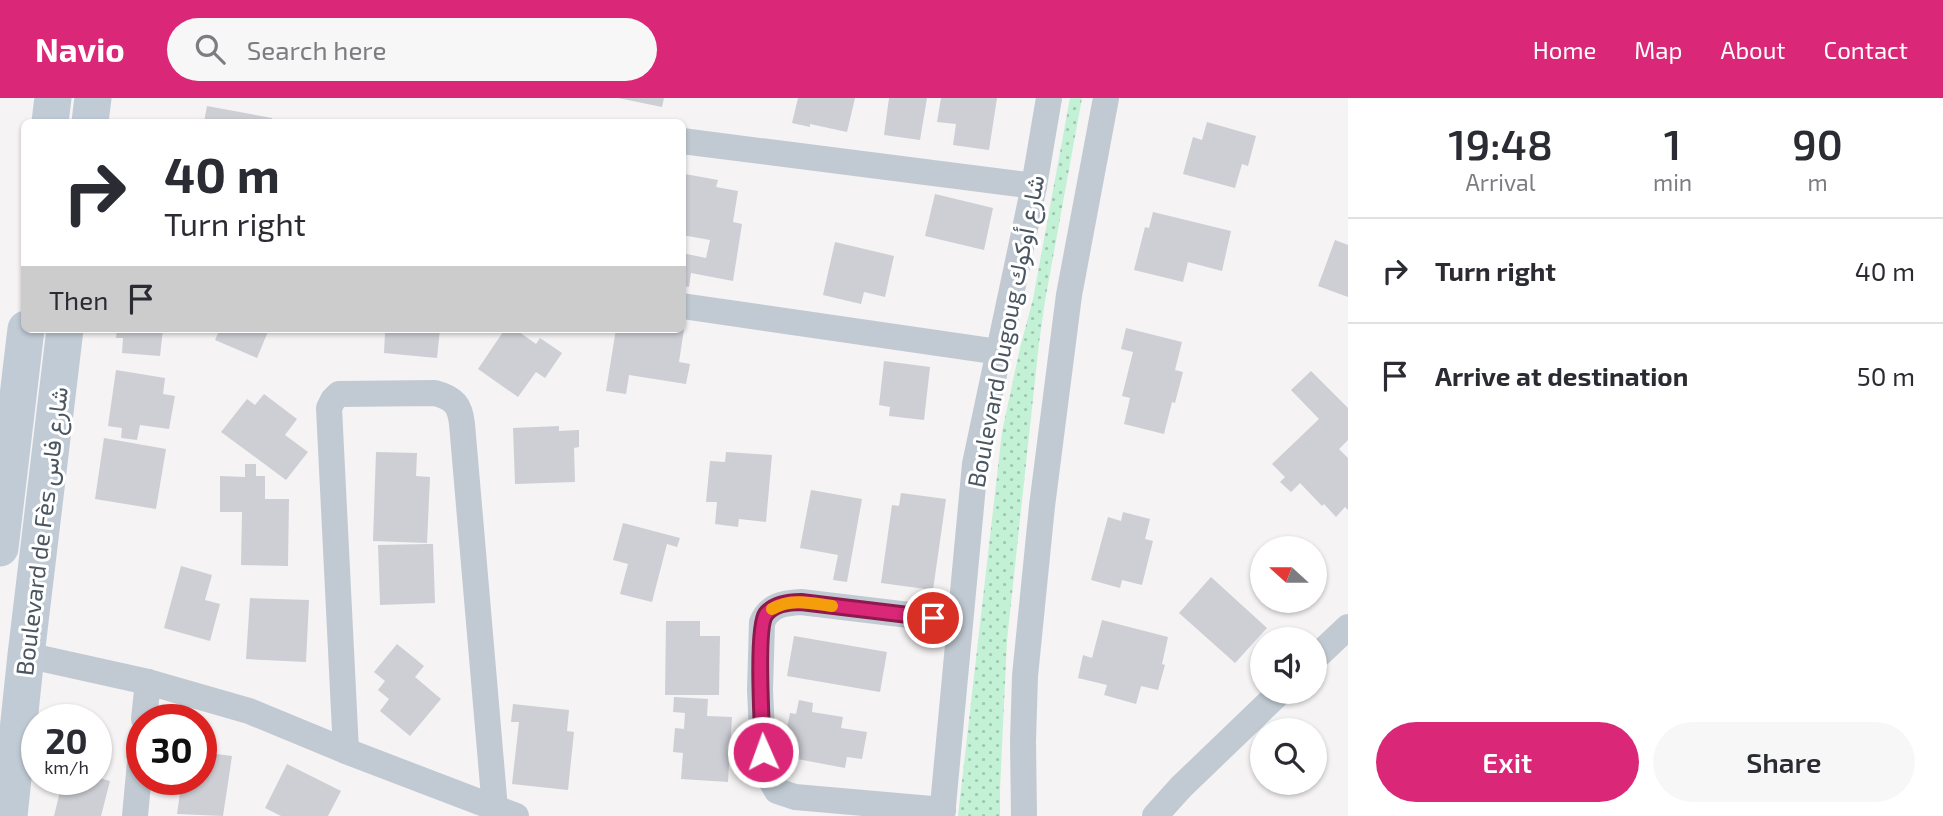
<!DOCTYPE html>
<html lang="en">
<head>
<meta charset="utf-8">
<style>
  body { margin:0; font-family:"Exo 2",Vazirmatn,sans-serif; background:#f7f7f7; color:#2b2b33; height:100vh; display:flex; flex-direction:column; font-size:26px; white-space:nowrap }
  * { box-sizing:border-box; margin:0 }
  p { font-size:23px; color:#7c7c81 }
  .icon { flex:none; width:38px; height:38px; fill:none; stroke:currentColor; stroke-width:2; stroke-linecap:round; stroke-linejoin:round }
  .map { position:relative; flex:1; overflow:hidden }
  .drawer { display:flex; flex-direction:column; background:#fff; width:595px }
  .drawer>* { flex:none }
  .top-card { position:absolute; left:21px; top:21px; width:665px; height:214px; border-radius:10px; box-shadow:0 2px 5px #0004; background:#fff; color:#2b2b33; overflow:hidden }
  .needle { width:46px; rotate:291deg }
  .tools { position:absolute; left:1250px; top:438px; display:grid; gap:14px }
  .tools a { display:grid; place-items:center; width:77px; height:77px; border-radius:50%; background:#fff; box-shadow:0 2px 5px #0004; font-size:35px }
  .speed { position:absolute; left:21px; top:606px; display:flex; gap:14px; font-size:35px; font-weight:700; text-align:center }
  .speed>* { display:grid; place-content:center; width:91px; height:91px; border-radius:50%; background:#fff; box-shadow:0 2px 5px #0004; line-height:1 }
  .speed small { font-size:18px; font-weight:400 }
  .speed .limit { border:10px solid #d22; background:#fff; color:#111 }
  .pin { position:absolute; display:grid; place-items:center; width:60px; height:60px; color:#fff; margin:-30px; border:4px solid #fff; border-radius:50%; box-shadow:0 2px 7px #0007 }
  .me { position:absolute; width:77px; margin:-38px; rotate:358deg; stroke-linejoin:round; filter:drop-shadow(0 0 5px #0008) }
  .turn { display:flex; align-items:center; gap:24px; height:147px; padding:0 28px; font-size:32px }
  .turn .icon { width:91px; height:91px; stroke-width:2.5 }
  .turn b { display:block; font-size:49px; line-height:60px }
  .then { display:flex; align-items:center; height:66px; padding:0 28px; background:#0003; gap:14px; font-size:26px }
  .eta { display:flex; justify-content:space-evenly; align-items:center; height:119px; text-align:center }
  .eta b { font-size:42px; font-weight:600; line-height:49px }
  .button { display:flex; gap:14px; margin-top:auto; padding:14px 28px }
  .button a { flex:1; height:80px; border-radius:42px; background:#db2777; color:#fff; font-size:28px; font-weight:600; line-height:80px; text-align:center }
  .button a+a { background:#f7f7f7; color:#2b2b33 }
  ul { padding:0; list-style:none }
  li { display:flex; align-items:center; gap:21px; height:105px; padding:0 28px; border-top:2px solid #e1e1e2 }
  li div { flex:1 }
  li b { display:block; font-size:26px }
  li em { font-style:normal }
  header { display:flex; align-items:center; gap:42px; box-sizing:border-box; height:98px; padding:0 35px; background:#db2777; color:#fff }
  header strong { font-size:33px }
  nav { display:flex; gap:38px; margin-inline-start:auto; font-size:24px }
  .search { width:490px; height:63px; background:#f7f7f7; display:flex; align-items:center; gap:18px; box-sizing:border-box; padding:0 24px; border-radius:38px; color:#7c7c81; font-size:26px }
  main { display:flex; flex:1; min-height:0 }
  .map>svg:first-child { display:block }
</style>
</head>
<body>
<header>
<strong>Navio</strong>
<div class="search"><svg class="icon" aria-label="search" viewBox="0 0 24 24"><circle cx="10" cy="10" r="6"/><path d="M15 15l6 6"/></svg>Search here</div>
<nav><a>Home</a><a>Map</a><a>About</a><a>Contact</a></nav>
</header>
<main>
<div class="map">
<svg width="1348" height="718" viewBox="0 0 1348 718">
  <defs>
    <pattern id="grass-dots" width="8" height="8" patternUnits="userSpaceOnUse" patternTransform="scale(1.75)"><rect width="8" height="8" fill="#c3f1d5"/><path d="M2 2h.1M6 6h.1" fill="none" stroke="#a0c6b0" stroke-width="1.8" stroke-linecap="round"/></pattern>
  </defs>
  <rect width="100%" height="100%" fill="#f5f3f3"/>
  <polygon fill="url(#grass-dots)" points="1070,0 1082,0 1045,203 1039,245 1007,542 1000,691 1000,718 958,718 1002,334 1020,250 1033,201"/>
  <g fill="#cdcfd5">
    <polygon points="618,0 664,0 662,9"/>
    <polygon points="798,0 855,0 847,34 810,26 810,29 792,25"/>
    <polygon points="889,0 927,0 920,42 884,37"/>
    <polygon points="941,0 997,0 989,52 953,47 956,26 937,24"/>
    <polygon points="207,8 272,20 271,24 204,24"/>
    <polygon points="1207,24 1256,38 1248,68 1242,66 1235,90 1183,76 1193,39 1202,42"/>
    <polygon points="685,76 718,82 716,89 738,93 733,124 742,126 733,183 691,175 689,189 682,188 682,155 706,160 710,142 682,137 682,87"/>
    <polygon points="935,96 993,110 984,152 925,138"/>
    <polygon points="1153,114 1231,133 1222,173 1188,164 1183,184 1134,172 1145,129 1149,130"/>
    <polygon points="1335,142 1348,147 1348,199 1318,188"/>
    <polygon points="835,144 894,158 885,199 864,194 861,206 823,197"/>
    <polygon points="1126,230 1182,244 1175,272 1183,274 1175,305 1172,304 1164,336 1124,326 1130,300 1122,298 1133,254 1121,251"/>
    <polygon points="117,231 163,231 160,258 122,255 123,240 116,240"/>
    <polygon points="220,231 269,231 257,260 215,242"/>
    <polygon points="375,231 440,231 437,260 384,255 385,235 375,234"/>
    <polygon points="505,231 515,231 536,246 540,240 562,255 545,280 536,274 518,299 478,271"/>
    <polygon points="616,231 684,231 679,264 690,266 686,286 629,277 626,296 606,293"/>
    <polygon points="884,263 930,269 924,322 889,318 890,309 879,307"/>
    <polygon points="116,272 165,280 163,296 175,298 169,331 140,327 137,342 121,340 122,330 108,328"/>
    <polygon points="1311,273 1348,310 1348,342 1339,351 1348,360 1348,412 1345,409 1336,419 1324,406 1322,408 1300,385 1291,394 1280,384 1285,379 1272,366 1319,321 1291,292"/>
    <polygon points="264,296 297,321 285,337 308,354 286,382 221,334 247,301 255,307"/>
    <polygon points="559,328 559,333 579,332 579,349 574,350 575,384 515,386 513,330"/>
    <polygon points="104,340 166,351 156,411 95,401"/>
    <polygon points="376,354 417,355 416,378 430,379 427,445 373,443"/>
    <polygon points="726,354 772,357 766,424 739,421 738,429 715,426 717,404 706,404 710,363 725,364"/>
    <polygon points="245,366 256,366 256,378 265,378 265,401 289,401 288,468 241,467 242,414 220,414 220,378 245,379"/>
    <polygon points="811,392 862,401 847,484 833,482 838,457 800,450"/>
    <polygon points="901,395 946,401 933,492 881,485 892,407 899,408"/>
    <polygon points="1123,414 1150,421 1145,441 1153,443 1142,487 1122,482 1120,490 1091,482 1108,419 1121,423"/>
    <polygon points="623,425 680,440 677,449 667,446 652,504 620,496 628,466 613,462"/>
    <polygon points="428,446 433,446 435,505 380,507 378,447"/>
    <polygon points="1314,465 1325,473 1314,487"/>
    <polygon points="181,468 212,477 205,502 220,506 210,543 164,530"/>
    <polygon points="1211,479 1267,530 1235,565 1179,515"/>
    <polygon points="250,500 309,502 306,564 246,561"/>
    <polygon points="1102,522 1168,539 1162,566 1165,567 1158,592 1141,588 1136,606 1104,597 1107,587 1078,580 1083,557 1092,560"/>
    <polygon points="666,523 700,523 700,538 720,538 719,597 665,597"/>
    <polygon points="794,538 887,554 880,594 787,578"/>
    <polygon points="397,546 424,568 415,579 441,601 410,638 380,613 389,601 378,592 385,583 374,574"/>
    <polygon points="674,599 708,601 707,618 732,619 728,684 681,681 683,655 673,654 675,630 684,631 685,615 673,614"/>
    <polygon points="799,602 813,605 812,614 843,619 841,630 867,634 862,661 847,659 845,670 792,660 795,647 784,645 790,615 796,616"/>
    <polygon points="513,606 569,612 567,633 574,634 568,692 512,686 519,624 511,624"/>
    <polygon points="201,654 232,658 223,718 177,716 182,681 201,681"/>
    <polygon points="287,666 341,693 328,718 281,718 265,710"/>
    <polygon points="96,679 110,683 101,718 54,718 63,681 96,681"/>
  </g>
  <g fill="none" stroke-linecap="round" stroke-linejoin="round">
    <g stroke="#c1cad2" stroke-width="26">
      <polyline points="682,43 1034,88"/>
      <polyline points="682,208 999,254"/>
      <polyline points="26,557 148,584 249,613 346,653 516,718"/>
      <polyline points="1314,561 1348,529"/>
      <polyline points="144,621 148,584"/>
      <path d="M346,653L329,310L333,302L339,296L435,295C454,300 460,307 462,326L495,711"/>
      <path d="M943,712L795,699L777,693L766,674L763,654L760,592L762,524C770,507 783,505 801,504L959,523"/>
      <polyline points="135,718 142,643"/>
      <polyline points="942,718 975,366 1034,88 1049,0"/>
      <polyline points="1024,718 1023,643 1025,578 1042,408 1069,197 1106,0"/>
      <polyline points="1155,718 1181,689 1281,593"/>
    </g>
    <g stroke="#c1cbd6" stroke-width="37">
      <polyline points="50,24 53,0"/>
      <polyline points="90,24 93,0"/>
      <polyline points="0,450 26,231"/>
      <polyline points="9,718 26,557 65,231"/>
    </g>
  </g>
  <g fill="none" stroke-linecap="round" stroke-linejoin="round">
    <defs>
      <path id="route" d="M763,654C762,632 756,529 766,516C774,506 789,504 801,504L933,520"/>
    </defs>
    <use href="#route" stroke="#8e194d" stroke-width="18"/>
    <use href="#route" stroke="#db2777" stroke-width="12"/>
    <path stroke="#f59e0b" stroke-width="12" d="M772,511C791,500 811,505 832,508"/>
  </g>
  <g text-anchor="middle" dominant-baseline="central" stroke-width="6" stroke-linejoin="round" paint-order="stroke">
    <g font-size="24" fill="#4a5661" stroke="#fff">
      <text transform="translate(1005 233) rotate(-79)">Boulevard Ougoug شارع أوكوك</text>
      <text transform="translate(41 433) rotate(-83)">Boulevard de Fès شارع فاس</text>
    </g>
  </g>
</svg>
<div class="tools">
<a><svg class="needle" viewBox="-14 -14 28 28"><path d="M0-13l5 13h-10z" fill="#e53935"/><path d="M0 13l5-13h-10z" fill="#7c7c81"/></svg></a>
<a><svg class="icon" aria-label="sound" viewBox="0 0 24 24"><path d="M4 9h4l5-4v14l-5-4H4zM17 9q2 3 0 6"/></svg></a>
<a><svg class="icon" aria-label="search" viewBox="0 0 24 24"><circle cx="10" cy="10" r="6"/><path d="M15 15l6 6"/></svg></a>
</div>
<div class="speed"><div>20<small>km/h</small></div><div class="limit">30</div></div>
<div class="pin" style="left:933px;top:520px;background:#d93025"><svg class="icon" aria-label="arrive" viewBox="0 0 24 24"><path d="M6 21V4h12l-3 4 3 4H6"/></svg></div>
<svg class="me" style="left:763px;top:654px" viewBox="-20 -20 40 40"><circle r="17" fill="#db2777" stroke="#fff" stroke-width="3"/><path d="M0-11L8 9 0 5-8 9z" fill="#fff"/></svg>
<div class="top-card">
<div class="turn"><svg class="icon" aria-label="right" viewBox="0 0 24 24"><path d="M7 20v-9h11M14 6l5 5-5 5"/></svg><div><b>40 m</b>Turn right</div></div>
<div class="then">Then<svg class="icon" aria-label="arrive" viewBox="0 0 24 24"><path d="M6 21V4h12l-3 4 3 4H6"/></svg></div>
</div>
</div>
<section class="drawer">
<div class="eta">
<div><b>19:48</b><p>Arrival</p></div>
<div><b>1</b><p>min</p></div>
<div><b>90</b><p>m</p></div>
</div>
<ul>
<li><svg class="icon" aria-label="right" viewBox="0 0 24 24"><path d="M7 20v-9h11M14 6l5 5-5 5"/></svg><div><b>Turn right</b></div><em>40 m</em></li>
<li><svg class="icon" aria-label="arrive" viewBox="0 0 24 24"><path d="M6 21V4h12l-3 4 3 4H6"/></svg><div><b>Arrive at destination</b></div><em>50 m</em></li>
</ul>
<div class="button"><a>Exit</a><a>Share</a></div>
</section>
</main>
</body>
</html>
